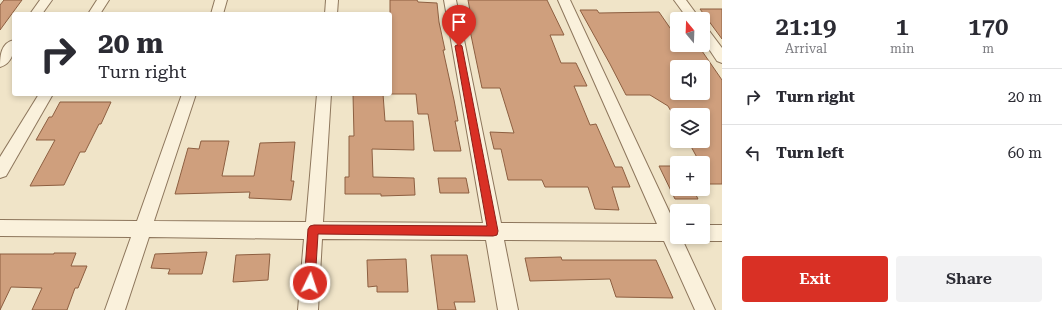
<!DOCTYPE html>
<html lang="en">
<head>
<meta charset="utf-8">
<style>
  body { margin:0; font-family:"Roboto Serif",serif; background:#f2f2f3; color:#2b2b33; height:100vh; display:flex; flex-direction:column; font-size:15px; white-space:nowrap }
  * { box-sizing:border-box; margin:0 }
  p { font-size:13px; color:#7c7c81 }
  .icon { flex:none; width:22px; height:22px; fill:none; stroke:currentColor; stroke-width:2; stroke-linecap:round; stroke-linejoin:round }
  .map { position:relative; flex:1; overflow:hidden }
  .side { display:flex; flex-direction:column; background:#fff; width:340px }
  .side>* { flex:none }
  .top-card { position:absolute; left:12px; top:12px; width:380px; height:84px; border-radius:4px; box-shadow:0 2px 6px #0003; background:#fff; color:#2b2b33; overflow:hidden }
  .needle { width:26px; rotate:341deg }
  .tools { position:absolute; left:670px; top:12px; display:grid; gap:8px }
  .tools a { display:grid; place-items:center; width:40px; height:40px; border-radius:4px; background:#fff; box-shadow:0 2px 6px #0003; font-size:20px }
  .pin { position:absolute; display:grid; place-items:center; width:34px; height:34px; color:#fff; margin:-41px -17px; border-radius:50% 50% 50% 0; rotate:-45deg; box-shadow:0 0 4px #0007 }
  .pin .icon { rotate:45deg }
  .me { position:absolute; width:44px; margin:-22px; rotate:4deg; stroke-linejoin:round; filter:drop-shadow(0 0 3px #0008) }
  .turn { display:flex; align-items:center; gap:14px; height:84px; padding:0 20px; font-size:18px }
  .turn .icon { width:52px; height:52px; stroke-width:2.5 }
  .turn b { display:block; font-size:28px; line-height:34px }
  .eta { display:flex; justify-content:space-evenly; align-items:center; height:68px; text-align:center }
  .eta b { font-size:24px; font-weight:600; line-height:28px }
  .action { display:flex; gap:8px; margin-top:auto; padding:8px 20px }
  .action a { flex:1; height:46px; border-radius:4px; background:#d93025; color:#fff; font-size:16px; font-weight:600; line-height:46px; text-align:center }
  .action a+a { background:#f2f2f3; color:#2b2b33 }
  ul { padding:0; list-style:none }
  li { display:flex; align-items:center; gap:12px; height:56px; padding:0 20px; border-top:1px solid #e1e1e2 }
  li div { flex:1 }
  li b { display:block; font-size:15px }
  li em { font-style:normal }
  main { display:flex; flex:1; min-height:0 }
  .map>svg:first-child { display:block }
</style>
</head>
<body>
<main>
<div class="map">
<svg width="722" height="310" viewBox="0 0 722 310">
  <rect width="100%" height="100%" fill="#f0e4c8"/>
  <g fill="#cf9f7d" stroke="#8d5f41" fill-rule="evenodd">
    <polygon points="4,0 22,0 0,30 0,5"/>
    <polygon points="390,0 417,0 418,2 437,3 439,22 445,50 443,50 454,100 458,121 455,121 461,151 434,151 428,114 418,114 416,94 390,94"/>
    <polygon points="468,0 547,0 564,35 550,35 561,63 576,63 587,86 574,86 590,125 596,124 615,167 622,167 630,187 612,187 619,210 595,209 588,187 545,187 542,180 508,180 501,149 494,149 490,132 514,133 500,88 482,88 467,16 471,16"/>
    <polygon points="700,9 722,9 722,39"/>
    <path d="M580,10H597L599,13L659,12L677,38V45H686L690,51H702L722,80V184H703V163H700L688,141H703V115H677V122L668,106L650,95H626L610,64ZM677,67H703V93H677Z"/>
    <polygon points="353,94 383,94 385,121 413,121 414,150 372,149 373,177 414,178 415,195 381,196 381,194 345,194 345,177 349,177 349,136 354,136"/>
    <polygon points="60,102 111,102 101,124 99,124 85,152 80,152 64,185 30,186 55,140 36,140 49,117 52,117"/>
    <polygon points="201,141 229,141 222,176 254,176 260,143 295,142 291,181 294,181 291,200 249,198 250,192 175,194 188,148 199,149"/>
    <polygon points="659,166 677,166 677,189 693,189 698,199 675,199"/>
    <polygon points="438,178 466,178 469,193 440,193"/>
    <polygon points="207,252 202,274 168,274 170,269 151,268 155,254"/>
    <polygon points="54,253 76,253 71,266 87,266 78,288 75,288 67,310 32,310 42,288 11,287 0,310 0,254 54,254"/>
    <polygon points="270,254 268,280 233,282 236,255"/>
    <polygon points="431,255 467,255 475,302 454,302 456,310 438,310"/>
    <polygon points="561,257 562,260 656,260 673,298 616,297 610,279 530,281 525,258"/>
    <polygon points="406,259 408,292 377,292 377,286 368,287 367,260"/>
  </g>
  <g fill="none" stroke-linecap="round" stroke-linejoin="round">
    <defs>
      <g id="street">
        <polygon points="40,0 52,0 42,14 30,14"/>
        <polygon points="97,0 109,0 100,14 88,14"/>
        <polygon points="215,0 227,0 223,14 211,14"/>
        <polygon points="326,0 338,0 337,14 325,14"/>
        <polygon points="444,0 456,0 501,223 657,224 558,0 570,0 675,224 677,225 677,237 684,237 682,239 715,310 695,310 664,241 504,240 518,310 498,310 486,240 322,239 318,310 298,310 304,239 149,237 125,310 105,310 131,237 0,236 0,220 137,221 182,94 196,94 154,221 306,222 317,94 331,94 323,222 483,223"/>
        <polygon points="674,0 686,0 700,19 688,19"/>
        <polygon points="703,27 707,28 722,48 722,63 717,61 703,40"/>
        <path d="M14,40C14,51 13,63 0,67C0,55 1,43 14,40Z"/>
        <polygon points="39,94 53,94 6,176 0,178 0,157"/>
        <polygon points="703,225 722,225 722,241 703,241 697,239 696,237 703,237"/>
      </g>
    </defs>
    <use href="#street" stroke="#8d765c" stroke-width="2"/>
    <use href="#street" fill="#faf1dc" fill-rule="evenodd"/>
  </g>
  <polygon fill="#d93025" stroke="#8d1f18" points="459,44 462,46 498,231 497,235 493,236 318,234 315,283 314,287 310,289 306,287 304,283 308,229 310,226 314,225 487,226 455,46"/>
</svg>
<div class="tools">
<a><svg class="needle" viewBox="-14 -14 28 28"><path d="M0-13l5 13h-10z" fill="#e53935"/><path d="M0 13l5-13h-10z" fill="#7c7c81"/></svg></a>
<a><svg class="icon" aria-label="sound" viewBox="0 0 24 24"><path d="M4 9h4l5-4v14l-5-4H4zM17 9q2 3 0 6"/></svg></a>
<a><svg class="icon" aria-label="layers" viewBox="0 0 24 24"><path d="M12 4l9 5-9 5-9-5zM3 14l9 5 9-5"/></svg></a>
<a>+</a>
<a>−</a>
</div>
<div class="pin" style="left:459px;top:46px;background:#d93025"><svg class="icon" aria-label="arrive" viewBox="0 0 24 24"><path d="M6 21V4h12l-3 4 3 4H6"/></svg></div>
<svg class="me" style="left:310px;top:283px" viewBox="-20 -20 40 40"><circle r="17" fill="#d93025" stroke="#fff" stroke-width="3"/><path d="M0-11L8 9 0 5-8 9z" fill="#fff"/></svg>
<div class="top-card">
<div class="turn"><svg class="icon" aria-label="right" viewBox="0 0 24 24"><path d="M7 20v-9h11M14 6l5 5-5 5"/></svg><div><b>20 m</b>Turn right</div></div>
</div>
</div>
<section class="side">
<div class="eta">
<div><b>21:19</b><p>Arrival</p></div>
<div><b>1</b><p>min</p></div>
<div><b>170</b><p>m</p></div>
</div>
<ul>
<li><svg class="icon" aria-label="right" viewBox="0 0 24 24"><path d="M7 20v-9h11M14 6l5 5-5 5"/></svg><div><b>Turn right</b></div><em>20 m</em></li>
<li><svg class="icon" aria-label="left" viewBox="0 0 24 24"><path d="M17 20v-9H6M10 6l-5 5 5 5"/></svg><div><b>Turn left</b></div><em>60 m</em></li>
</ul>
<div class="action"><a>Exit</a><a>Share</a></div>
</section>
</main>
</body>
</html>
